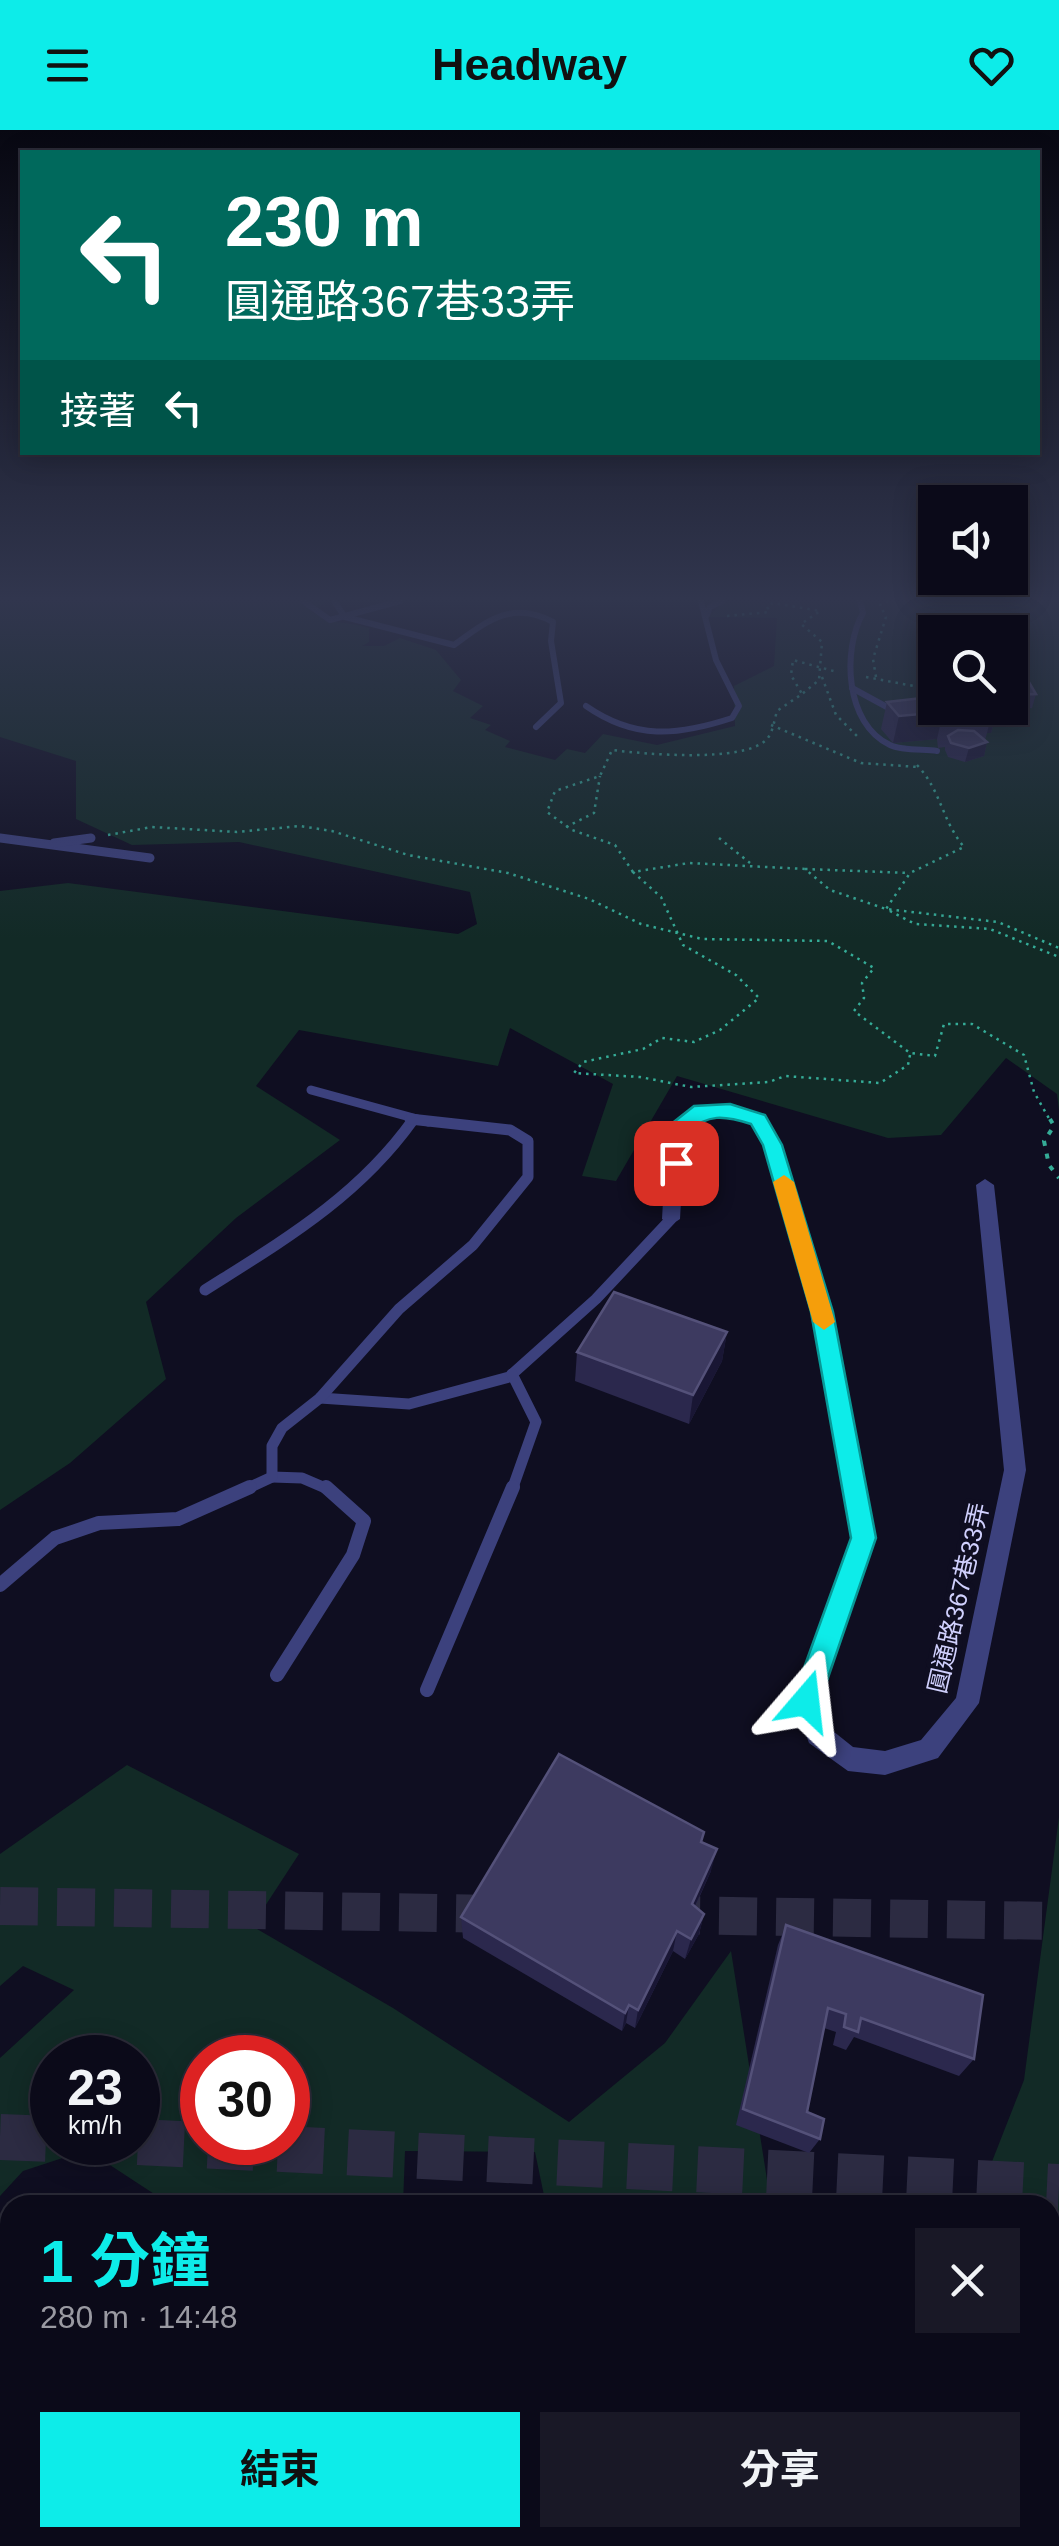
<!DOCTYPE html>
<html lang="zh-TW">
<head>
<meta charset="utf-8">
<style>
  body { margin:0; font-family:Helvetica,"Noto Sans TC",sans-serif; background:#191826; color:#f1f3f6; height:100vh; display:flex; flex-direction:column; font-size:38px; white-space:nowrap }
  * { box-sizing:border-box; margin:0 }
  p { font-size:32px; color:#9a9aa2 }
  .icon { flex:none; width:55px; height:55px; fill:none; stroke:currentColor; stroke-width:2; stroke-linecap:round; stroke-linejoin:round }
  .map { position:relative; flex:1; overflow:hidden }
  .panel { position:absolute; left:0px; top:2065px; width:1060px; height:352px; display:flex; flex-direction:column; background:#0b0a19; border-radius:30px 30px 0 0; box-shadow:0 5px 25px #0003,0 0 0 2px #2b2b38 }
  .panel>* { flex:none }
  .top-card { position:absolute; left:20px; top:20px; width:1020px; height:305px; border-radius:0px; box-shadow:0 5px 25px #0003,0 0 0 2px #2b2b38; background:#00695c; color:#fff; overflow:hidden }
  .fabs { position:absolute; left:918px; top:355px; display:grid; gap:20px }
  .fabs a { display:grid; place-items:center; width:110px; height:110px; border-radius:0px; background:#0b0a19; box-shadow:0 5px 25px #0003,0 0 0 2px #2b2b38; font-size:50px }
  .speed { position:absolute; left:30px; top:1905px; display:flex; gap:20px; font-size:50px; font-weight:700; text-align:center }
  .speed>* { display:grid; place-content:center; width:130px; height:130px; border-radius:50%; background:#0b0a19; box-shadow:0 5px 25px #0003,0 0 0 2px #2b2b38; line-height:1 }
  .speed small { font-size:25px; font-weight:400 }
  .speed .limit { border:15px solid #d22; background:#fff; color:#111 }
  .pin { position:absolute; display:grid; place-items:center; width:85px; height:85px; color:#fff; margin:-42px; border-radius:20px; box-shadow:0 5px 15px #0006 }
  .me { position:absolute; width:110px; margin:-55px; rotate:17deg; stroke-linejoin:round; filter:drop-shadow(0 0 8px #0008) }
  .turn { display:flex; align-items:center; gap:35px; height:210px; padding:0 40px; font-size:45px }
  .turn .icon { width:130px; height:130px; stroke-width:2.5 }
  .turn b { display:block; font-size:70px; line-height:85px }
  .then { display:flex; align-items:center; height:95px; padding:0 40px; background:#0003; gap:20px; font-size:38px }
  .round { display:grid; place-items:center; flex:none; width:105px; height:105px; border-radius:0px; background:#191826 }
  .head { display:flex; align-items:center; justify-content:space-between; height:170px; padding:0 40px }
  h1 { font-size:60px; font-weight:700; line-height:75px; color:#0dece9 }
  .button { display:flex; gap:20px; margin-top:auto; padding:20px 40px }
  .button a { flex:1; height:115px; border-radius:0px; background:#0dece9; color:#111; font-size:40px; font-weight:700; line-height:115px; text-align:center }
  .button a+a { background:#191826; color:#f1f3f6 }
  header { display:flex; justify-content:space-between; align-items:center; height:130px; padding:0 40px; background:#0dece9; color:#111; font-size:45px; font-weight:700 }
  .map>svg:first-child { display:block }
</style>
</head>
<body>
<header><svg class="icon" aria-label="menu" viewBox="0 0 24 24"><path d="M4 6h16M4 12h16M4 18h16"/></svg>Headway<svg class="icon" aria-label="heart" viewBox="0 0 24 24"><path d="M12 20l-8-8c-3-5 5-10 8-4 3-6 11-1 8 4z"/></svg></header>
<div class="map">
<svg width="1059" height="2416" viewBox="0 0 1059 2416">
  <rect width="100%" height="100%" fill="#0f0e21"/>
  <g fill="#122a26" fill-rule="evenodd">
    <path d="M0,471H328L311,481C330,495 347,491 369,498V512L362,516H384L400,508L436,520L461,550L453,561L483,576L470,588L491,595L485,600L510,611L505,617L555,630L567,619L585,623L603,604L657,615L735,596L734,556L774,536L777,488L708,487L725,471H1059V980L1057,964L1006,928L941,1005L888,1008L677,946L616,1051L582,1046L613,954L510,898L498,936L299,900L256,956L340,1010L236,1088L146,1172L166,1249L70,1333L0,1380V761L68,753L458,804L477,794L470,762L239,712L132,715L76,689V631L0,607ZM935,502H1010V578H935Z"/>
    <path d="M127,1635L299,1724L252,1796L393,1878L569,1992L665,1913L731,1821L771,2075H546L535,2022L405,2021L403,2075H171L87,2020L23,2041L0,2066V1928L74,1860L23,1836L0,1856V1724ZM52,1928H138V2012H52ZM202,1928H288V2012H202Z"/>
    <polygon points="1059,1687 1059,2416 713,2416 697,2408 1050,2408 1050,2075 975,2075 1024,1950"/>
  </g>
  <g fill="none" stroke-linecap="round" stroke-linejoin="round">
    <g stroke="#2c2b42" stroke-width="38" stroke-dasharray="38 19" stroke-linecap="butt">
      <polyline points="0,1776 501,1784"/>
      <polyline points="662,1785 1059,1791"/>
    </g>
    <g stroke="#2c2b42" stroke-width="46" stroke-dasharray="46 24" stroke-linecap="butt">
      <polyline points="0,2007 52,2009"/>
      <polyline points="138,2012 1059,2057"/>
    </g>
    <g stroke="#35ac97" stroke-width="2.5" stroke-dasharray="2.5 5" stroke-linecap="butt">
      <polyline points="727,486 769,482 767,476 773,473 820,481 801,494 822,512 819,550 802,564"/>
      <polyline points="822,547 836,585 860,609"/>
      <polyline points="866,547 935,560"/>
      <polyline points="876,547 873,529 886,487 880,475 888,471"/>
      <polyline points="771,595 861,633 918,637"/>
      <path d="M917,635C942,662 941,689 964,717L910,743L886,779L915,794L990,799L1059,827"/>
      <polyline points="566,697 594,683 600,646"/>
      <polyline points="108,705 152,697 237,702 300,696 332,701 408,725 508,743 589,769 641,794 702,809 828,811 874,838 862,853 864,868 854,881 910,923 935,926 944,894 972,894 1024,925 1034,962 1051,992"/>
      <polyline points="719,708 750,733"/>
      <polyline points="805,739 910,743"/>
      <path d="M633,742L615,715L572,700L547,682L555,661L600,646L612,620C644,624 742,633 766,610C773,603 774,591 777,581L802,564L791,545L793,530L837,542"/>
      <polyline points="910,925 908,935 880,953 785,946 769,952 691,957 640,947 574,943 583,932 643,919 662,908 694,912 720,900 759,868 736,845 683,815 661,767 633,742 689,733 805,739 830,760 886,779 998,792 1059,818"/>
    </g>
    <polyline stroke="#35ac97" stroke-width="4" stroke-dasharray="5 8" stroke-linecap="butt" points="1050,989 1054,996 1044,1011 1049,1035 1059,1048"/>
    <g stroke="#3c417d" stroke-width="6">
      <polyline points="303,471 330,490 400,471"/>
      <path d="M334,471L345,487L454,515C487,491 512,470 553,492L551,511L561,573L536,597"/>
      <path d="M860,471L863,483C842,520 845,594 890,615C903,621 924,619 937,621"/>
      <polyline points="707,485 710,477 722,471"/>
      <polyline points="852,558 896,582"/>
      <path d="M586,576C635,610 677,606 732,588L739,576L716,530L701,471"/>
    </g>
    <g stroke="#3c417d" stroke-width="9">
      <polyline points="0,708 150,728"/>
      <polyline points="54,713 91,708"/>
      <polyline points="311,960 428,992"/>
    </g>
    <g stroke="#3c417d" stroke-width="11">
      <path d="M205,1160C284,1110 358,1067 413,990"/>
      <polyline points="320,1268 409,1274 509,1247 596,1169 671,1089"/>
      <polyline points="272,1347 302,1348 330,1360"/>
      <polyline points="244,1360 272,1347 272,1316 282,1298 320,1268 399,1179 473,1115 528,1047 528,1011 510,1000 410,989"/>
      <polyline points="512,1360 536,1292 512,1244"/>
    </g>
    <g stroke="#3c417d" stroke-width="14">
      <polyline points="0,1455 55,1408 99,1393 178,1389 250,1357"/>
      <polyline points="277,1545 353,1425 364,1391 326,1357"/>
      <polyline points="427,1560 513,1357"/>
    </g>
    <g stroke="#3c417d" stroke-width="18">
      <polyline points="0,2230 10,2237"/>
      <polyline points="253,2408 266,2416"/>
    </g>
    <g fill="#3c417d" fill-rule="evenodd">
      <path d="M715,976L764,986L781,1015L832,1182L874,1409L818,1571L828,1597L853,1617L885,1621L921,1610L956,1568L1004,1340L976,1055L985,1049L994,1055L1026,1340L979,1573L938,1628L885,1645L848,1641L809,1613L794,1571L852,1409L812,1182L763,1015L751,994C726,985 706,983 685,1002L680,1089L671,1095L662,1089L667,1000L689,982Z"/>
      <polygon points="153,2408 190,2408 186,2416 149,2416"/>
      <polygon points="439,2408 474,2408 475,2416 439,2416"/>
      <polygon points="819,2408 856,2408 860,2416 823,2416"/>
      <polygon points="881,2408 925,2408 929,2416 885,2416"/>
    </g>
  </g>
  <g fill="#2b284d">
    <polygon points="1010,547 1036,564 1032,578 1007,578 1010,578"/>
    <polygon points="935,558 935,578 998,578 991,603 987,603 985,610 987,612 984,626 965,632 948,627 945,620 945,617 938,618 937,609 893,613 881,599 887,572 922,568 924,559"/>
    <polygon points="727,1202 722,1231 689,1294 575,1251 577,1222"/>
    <polygon points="702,1712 711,1741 695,1777 704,1784 699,1804 685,1829 673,1821 635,1898 626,1893 622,1901 463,1808 461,1787"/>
    <polygon points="786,1795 974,1929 959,1946 854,1907 846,1920 833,1915 836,1902 824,1898 807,1982 820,2009 809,2023 736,1995 778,1815"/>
  </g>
  <g fill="#191634">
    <polygon points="984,578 998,578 991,603 987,603 991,587 971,579"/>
    <polygon points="943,582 937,609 893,613 899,586"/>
    <polygon points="987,612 984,626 965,632 969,618"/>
    <polygon points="727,1202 722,1231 689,1294 693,1265"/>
    <polygon points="717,1719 711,1741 686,1795 692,1774"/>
    <polygon points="704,1784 699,1804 685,1829 691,1809"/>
    <polygon points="677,1801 673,1821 635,1898 638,1880"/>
    <polygon points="629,1875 626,1893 622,1901 625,1883"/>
  </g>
  <g fill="#3d3a60" stroke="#545179" stroke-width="2.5">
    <polygon points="1010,547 1026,547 1036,564 1011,565"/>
    <polygon points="935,558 935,578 984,578 971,579 991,587 944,591 943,582 899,586 887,572 931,567 924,559"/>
    <polygon points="958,600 974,601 987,612 969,618 951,613 948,606"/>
    <polygon points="614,1162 727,1202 693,1265 577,1222"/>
    <polygon points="559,1624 704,1702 701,1712 717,1719 692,1774 704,1784 691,1809 677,1801 638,1880 629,1875 625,1883 461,1787"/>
    <polygon points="786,1795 983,1865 974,1929 861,1888 858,1902 844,1897 846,1884 828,1878 807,1982 824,1989 820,2009 743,1979"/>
  </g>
  <linearGradient id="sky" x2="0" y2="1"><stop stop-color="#080812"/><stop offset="0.58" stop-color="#31364e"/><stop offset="1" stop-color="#31364e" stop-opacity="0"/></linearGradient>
  <rect width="1059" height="809" fill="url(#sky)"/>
  <path fill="#0dece9" stroke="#089997" stroke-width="2.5" d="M730,974L765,985L782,1015L833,1182L876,1408L820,1571L816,1580L806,1584L796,1580L792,1571L851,1408L811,1182L763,1015L751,994C723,985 709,984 686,1002L684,1038L676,1040L666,1033L670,995L694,976Z"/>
  <polygon fill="#f59e0b" points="784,1045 794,1052 835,1192 824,1200 813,1192 773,1052"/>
  <g text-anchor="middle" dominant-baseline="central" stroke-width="10" stroke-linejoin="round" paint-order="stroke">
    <g font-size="25" fill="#d0d0fd" stroke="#0f0e21">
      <text transform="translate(958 1468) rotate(-77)">圓通路367巷33弄</text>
    </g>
  </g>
</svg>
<div class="fabs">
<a><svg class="icon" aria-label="sound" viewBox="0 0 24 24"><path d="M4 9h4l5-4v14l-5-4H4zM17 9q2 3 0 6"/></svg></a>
<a><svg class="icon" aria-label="search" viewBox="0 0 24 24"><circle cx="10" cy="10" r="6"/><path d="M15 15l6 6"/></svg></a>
</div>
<div class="speed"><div>23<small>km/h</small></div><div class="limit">30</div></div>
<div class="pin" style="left:676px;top:1033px;background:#d93025"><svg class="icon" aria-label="arrive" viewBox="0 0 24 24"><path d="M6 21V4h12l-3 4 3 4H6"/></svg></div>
<svg class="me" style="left:806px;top:1571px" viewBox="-20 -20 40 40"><path d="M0-17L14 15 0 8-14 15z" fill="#0dece9" stroke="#fff" stroke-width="4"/></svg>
<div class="top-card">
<div class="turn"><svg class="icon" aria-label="left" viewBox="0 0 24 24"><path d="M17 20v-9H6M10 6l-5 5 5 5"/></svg><div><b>230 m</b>圓通路367巷33弄</div></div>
<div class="then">接著<svg class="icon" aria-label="left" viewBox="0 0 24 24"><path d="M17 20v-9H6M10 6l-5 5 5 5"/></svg></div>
</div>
<section class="panel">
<div class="head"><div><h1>1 分鐘</h1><p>280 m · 14:48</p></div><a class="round"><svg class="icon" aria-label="close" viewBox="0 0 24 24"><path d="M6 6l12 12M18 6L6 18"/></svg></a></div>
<div class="button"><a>結束</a><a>分享</a></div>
</section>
</div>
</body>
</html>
